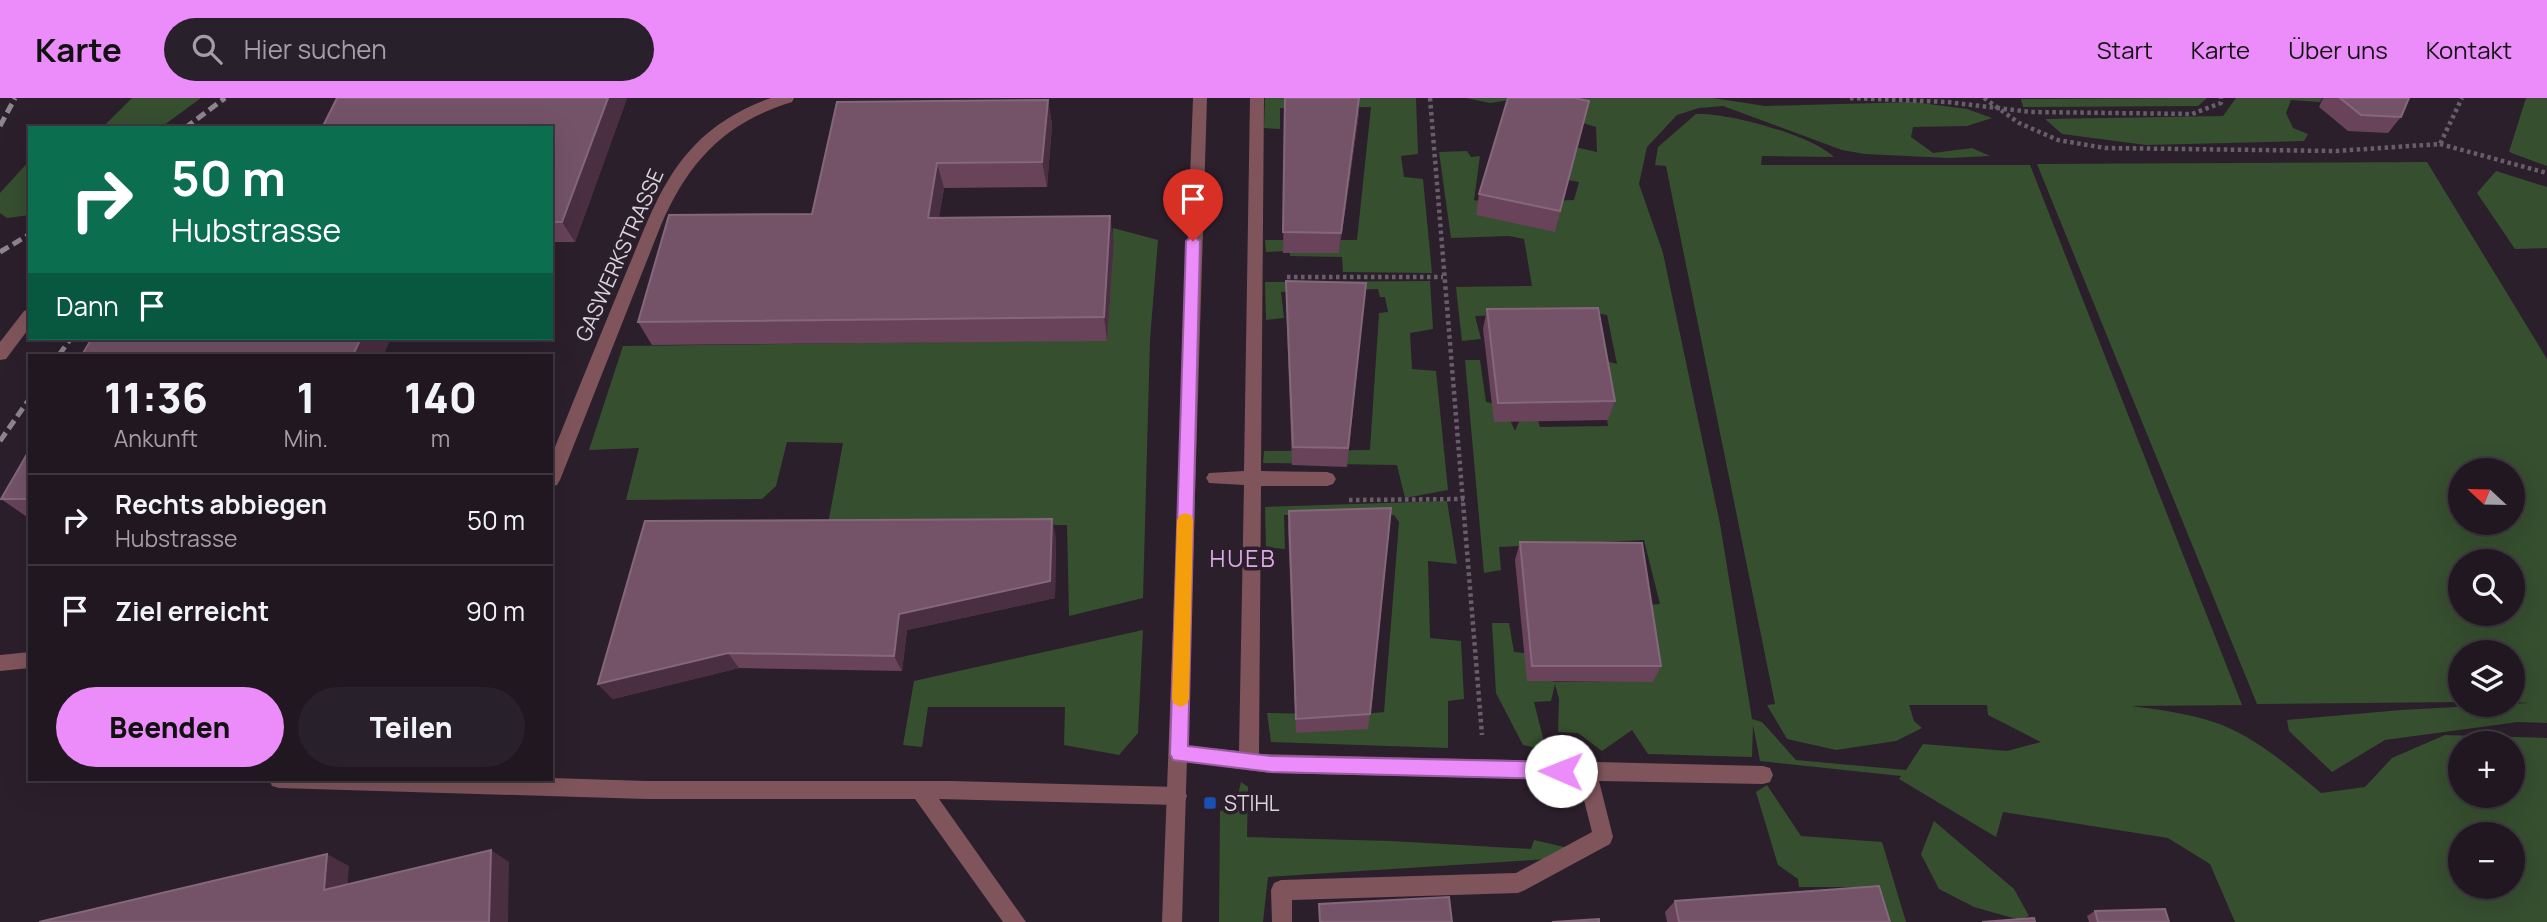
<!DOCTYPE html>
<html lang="de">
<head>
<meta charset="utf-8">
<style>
  body { margin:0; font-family:Manrope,sans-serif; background:#28202a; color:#f1f3f6; height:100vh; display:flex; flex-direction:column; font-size:26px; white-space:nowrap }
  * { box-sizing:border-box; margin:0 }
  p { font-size:23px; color:#a29fa5 }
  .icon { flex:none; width:38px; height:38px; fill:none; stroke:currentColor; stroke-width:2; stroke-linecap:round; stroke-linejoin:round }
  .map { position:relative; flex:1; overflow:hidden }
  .drawer { position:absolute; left:28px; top:256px; width:525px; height:427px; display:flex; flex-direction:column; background:#201721; border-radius:0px; box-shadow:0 7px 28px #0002,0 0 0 2px #3d363f }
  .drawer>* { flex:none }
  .guide { position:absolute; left:28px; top:28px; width:525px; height:214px; border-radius:0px; box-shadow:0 7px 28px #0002,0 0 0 2px #3d363f; background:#0b6e4f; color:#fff; overflow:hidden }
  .needle { width:46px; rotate:292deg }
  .controls { position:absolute; left:2448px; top:360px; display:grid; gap:14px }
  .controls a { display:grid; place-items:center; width:77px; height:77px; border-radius:50%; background:#201721; box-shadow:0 7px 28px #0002,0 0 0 2px #3d363f; font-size:35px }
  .pin { position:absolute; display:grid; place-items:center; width:60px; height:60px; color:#fff; margin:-72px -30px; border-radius:50% 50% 50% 0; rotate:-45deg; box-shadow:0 0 7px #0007 }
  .pin .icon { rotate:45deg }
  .me { position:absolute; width:77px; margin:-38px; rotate:271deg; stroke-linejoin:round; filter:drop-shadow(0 0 5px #0008) }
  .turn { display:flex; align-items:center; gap:24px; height:147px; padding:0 28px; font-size:32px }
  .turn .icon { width:91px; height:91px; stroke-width:2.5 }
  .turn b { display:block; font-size:49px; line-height:60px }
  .then { display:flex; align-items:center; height:66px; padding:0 28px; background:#0003; gap:14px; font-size:26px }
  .eta { display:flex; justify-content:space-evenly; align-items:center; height:119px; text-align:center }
  .eta b { font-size:42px; font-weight:800; line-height:49px }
  .cta { display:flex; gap:14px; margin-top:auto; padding:14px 28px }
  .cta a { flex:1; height:80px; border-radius:42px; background:#ec8cfa; color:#111; font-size:28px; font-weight:800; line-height:80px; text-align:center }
  .cta a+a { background:#28202a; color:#f1f3f6 }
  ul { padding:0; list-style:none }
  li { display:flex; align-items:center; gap:21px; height:91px; padding:0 28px; border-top:2px solid #3d363f }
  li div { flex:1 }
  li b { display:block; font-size:26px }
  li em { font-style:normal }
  header { display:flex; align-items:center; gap:42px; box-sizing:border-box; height:98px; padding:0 35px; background:#ec8cfa; color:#111 }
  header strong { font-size:33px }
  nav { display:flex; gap:38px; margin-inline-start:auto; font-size:24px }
  .search { width:490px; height:63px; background:#28202a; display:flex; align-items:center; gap:18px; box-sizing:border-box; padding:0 24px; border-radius:38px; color:#a29fa5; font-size:26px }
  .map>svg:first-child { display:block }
</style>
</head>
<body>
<header>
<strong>Karte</strong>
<div class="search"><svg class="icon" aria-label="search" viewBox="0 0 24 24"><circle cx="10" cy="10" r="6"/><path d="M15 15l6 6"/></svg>Hier suchen</div>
<nav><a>Start</a><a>Karte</a><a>Über uns</a><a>Kontakt</a></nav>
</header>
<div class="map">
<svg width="2547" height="824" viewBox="0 0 2547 824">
  <rect width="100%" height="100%" fill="#2b1f2c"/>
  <g fill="#364f2f" fill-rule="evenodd">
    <polygon points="132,0 201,0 160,30 102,30"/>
    <polygon points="1265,0 1416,0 1418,56 1401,58 1404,79 1423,81 1432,175 1343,174 1342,159 1290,158 1290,153 1266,154 1265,142 1357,142 1371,9 1280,10 1280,31 1264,30"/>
    <path d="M1466,0H1713L1765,8L1913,4L1967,11L1992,20L1967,28L1913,29L1911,39L1933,55L1972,50L1990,58L1949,60L1865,56L1842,52L1723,8L1699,10L1677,17L1647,49L1639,86L1663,155L1720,426L1752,621L1762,624L1796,662L1906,672L1923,646L2007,653L2041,644L1988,617L1987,607H1909L1914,623L1922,630L1896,643L1836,652L1787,641L1767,607L1775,606L1666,68L1655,67L1658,49L1696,16C1727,14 1811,37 1834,59L1762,58L1761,67H2030L2242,607L2131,608C2161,612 2194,616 2222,627C2259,642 2291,670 2321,695L2365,689L2392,660L2445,637L2547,640V824H2235L2210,766L2168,740L2003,714L1996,739L1899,681L1901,678L1760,663L1753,627L1752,659L1648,656L1632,632L1602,653L1578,635L1558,634L1559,601L1555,586L1551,603L1534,604L1546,652L1523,647L1496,595L1492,525H1509L1514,554L1535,556L1541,580L1555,584L1630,583L1641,508L1660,506L1644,442L1499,449L1501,472L1484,475L1465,262H1480L1486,304L1504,308L1515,333L1524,312L1535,313L1540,329L1608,328L1600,274L1602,262L1617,266L1607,217L1588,214L1475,218L1481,241L1462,243L1456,189L1532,188L1524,141L1509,138L1451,140L1439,54L1467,53L1471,59L1480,58L1474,102L1490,105L1574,102L1579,84L1568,82L1575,49L1597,54L1596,29L1509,2L1490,5ZM2460,646H2513V698H2460ZM2460,737H2513V789H2460Z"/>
    <polygon points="2170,0 2207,0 2198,8 2023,9 2021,1"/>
    <polygon points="2236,0 2322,0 2320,4 2291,2 2286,15 2293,30 2308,36 2304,43 2146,47 2062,36 2045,21 2223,18"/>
    <polygon points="2526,0 2547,0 2547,68 2509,54"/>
    <polygon points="30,62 30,117 7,120 0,115 0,95"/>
    <path d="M2427,64L2547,261V625L2518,624L2385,642L2332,674L2289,633L2287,622L2401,612L2529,605L2513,604V555H2460V604L2257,606L2037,66ZM2460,373H2513V425H2460ZM2460,464H2513V516H2460Z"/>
    <polygon points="2496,73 2547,89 2547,150 2515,151 2477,95"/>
    <polygon points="1113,130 1158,142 1150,242 1143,500 1069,518 1067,427 828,426 843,345 787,344 776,388 762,401 626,402 639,350 589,352 623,248 1107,242"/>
    <polygon points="1430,183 1433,231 1410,235 1412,271 1436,273 1448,392 1405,400 1397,367 1263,365 1264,353 1370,352 1379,215 1388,214 1385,199 1380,199 1378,191 1281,194 1284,220 1266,222 1265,184"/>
    <polygon points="1447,403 1457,466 1428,463 1430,540 1461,543 1464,601 1448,603 1448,650 1271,644 1267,615 1354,617 1384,614 1399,424 1394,417 1284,417 1285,451 1266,449 1265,409"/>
    <polygon points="1143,532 1138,635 1119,657 1064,647 1065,609 928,609 922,649 903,647 914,583"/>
    <polygon points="1241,684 1248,689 1247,739 1391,743 1531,751 1534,742 1573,751 1564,760 1268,779 1263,824 1219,824 1220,713 1235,709"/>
    <polygon points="1767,687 1801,738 1882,744 1906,824 1878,824 1868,789 1799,789 1798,781 1778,767 1756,694"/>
    <polygon points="1934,723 2014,791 2029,818 2020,822 1974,809 1939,791 1921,756"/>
  </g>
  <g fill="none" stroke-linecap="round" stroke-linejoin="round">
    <g stroke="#685e69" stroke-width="4.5" stroke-dasharray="3.5 3.5" stroke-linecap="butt">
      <polyline points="1430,0 1482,637"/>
      <polyline points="1850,0 1947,4 2031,14 2192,16 2221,5 2221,0"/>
      <polyline points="1984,0 2019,25 2058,42 2105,50 2336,53 2440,46 2462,0"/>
      <polyline points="2440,46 2547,75"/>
      <polyline points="1287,179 1443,179"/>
      <polyline points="1349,402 1464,401"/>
    </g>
    <g fill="#7f555b" fill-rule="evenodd">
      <path d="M771,0H794L792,4C724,25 689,63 661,127L560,382L557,387L551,389V359C576,296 602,233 628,170C646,128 661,82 694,48C715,26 742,10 771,0Z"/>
      <polygon points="1250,0 1264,0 1261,373 1327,374 1333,376 1336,381 1333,386 1327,388 1261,388 1259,656 1763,668 1770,670 1773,677 1770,684 1763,686 1599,683 1613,739 1610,746 1525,792 1518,795 1292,802 1292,824 1272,824 1271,792 1274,785 1281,782 1516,775 1592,734 1579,682 1271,675 1172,662 1169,656 1172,650 1179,647 1239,653 1244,387 1209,385 1206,380 1209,375 1244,373"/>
      <polygon points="30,211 30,229 6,261 0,262 0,244 24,213"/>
      <polygon points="30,554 30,570 0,573 0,557"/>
      <polygon points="551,680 646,683 951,683 1177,689 1184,691 1187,698 1184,705 1177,707 939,701 1026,824 1003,824 915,701 646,701 279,690 272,688 269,681"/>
    </g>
    <polygon fill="#7f555b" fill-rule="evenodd" points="1193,0 1207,0 1182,824 1162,824"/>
    <g stroke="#8e858f" stroke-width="5" stroke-dasharray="10 5" stroke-linecap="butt">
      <polyline points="0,28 15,0"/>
      <polyline points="185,30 225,0"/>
      <polyline points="0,154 30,136"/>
      <polyline points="59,257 71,240"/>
      <polyline points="0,343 30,300"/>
    </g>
  </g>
  <g fill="#68435a">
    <polygon points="337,0 627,0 575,144 551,144 551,30"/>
    <polygon points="1285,0 1359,15 1339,155 1283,155"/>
    <polygon points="2323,0 2409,0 2401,19 2388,35 2348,33 2319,9"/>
    <polygon points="1048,2 1052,27 1047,89 944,90 939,119 1114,143 1107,243 652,247 638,224 812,116"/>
    <polygon points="1589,3 1555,134 1476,117 1479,96"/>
    <polygon points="1286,183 1366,185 1347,369 1292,367 1286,203"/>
    <polygon points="1487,211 1615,303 1608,322 1494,324 1483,231"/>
    <polygon points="30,351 30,421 1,401"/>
    <polygon points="1289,413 1370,616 1368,631 1296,635 1288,430"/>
    <polygon points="1056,439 1055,500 907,532 902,573 739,570 613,601 598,586"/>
    <polygon points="1520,444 1661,568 1653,584 1527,583 1515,462"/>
    <polygon points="1675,803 1890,824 1667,824 1665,814"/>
    <polygon points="2095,813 2169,824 2089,824 2087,818"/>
  </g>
  <g fill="#4a2e42">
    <polygon points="608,0 627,0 575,144 562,124"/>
    <polygon points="1360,0 1359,15 1339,155 1341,135"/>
    <polygon points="1048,2 1052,27 1047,89 1042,64"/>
    <polygon points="937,65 944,90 935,144 928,120"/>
    <polygon points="1110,118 1114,143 1107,243 1104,219"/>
    <polygon points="361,240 391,240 384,257 353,257"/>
    <polygon points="1052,421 1056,439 1055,500 907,532 902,573 894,558 899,516"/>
    <polygon points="728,555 739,570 613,601 598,586"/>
    <polygon points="491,752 509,764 508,824 489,824"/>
    <polygon points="327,756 349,768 346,804 324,792"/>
  </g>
  <g fill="#745368" stroke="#84677a" stroke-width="2">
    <polygon points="337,0 608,0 562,124 551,124 551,30 322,30"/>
    <polygon points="1285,0 1359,0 1341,135 1283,134"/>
    <polygon points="1508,0 1574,0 1589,3 1560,113 1479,96"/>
    <polygon points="2340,0 2409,0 2401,19 2361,17"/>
    <polygon points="1048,2 1042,64 937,65 928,120 1110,118 1104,219 638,224 669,117 812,116 837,4"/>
    <polygon points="1286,183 1366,185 1348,350 1293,349"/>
    <polygon points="1598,210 1615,303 1498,305 1487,211"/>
    <polygon points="92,240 361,240 353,257 82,257"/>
    <polygon points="30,351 30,401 1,401"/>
    <polygon points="1391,410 1370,616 1296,621 1289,413"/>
    <polygon points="1052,421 1050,483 899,516 894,558 728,555 598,586 645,423"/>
    <polygon points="1520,444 1642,445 1661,568 1532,568"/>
    <polygon points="491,752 489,824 39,824 327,756 324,792"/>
    <polygon points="1879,788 1890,824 1679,824 1675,803"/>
    <polygon points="1449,799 1452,824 1320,824 1319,806"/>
    <polygon points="2165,811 2169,824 2098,824 2095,813"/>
    <polygon points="2034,820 2035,824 1982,824"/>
    <polygon points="1599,821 1599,824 1552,824"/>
  </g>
  <polygon fill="#ec8cfa" stroke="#995ba2" stroke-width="2" points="1193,138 1200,143 1188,648 1271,658 1561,664 1567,667 1570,673 1567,678 1561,681 1271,674 1173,662 1170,656 1186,143"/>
  <polygon fill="#f59e0b" points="1185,415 1191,417 1193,422 1189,601 1187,606 1181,609 1174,606 1172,601 1177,422 1180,417"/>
  <rect fill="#1a4fb4" stroke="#2b1f2c" stroke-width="2.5" x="1203" y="698" width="14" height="14" rx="3.5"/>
  <g text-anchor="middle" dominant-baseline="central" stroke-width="7" stroke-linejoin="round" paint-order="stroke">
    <g font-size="21" fill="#dbd4dc" stroke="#2b1f2c">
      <text transform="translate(619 157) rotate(-66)">GASWERKSTRASSE</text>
    </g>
    <g font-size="21" fill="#dbd4dc" stroke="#2b1f2c" text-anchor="start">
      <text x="1224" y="705">STIHL</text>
    </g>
    <g font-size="23" letter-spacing="2" fill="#deaae5" stroke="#2b1f2c">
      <text x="1243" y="460">HUEB</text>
    </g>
  </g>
</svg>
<div class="controls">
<a><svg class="needle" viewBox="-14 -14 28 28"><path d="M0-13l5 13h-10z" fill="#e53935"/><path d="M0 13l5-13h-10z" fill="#a29fa5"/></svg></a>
<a><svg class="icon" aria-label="search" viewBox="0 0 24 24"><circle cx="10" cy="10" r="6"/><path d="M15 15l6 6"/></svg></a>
<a><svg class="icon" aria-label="layers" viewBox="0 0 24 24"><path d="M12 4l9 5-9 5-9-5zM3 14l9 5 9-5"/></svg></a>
<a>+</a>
<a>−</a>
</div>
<div class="pin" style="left:1193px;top:143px;background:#d93025"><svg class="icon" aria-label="arrive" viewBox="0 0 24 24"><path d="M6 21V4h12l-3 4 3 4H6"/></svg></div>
<svg class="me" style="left:1561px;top:673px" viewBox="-20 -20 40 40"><circle r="19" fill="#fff"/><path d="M0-13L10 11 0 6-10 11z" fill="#ec8cfa"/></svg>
<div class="guide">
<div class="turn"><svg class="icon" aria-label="right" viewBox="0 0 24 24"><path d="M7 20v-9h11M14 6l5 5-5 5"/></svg><div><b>50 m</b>Hubstrasse</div></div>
<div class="then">Dann<svg class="icon" aria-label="arrive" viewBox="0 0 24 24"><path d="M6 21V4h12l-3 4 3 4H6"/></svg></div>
</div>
<section class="drawer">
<div class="eta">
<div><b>11:36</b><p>Ankunft</p></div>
<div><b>1</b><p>Min.</p></div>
<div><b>140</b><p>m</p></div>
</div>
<ul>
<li><svg class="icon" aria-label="right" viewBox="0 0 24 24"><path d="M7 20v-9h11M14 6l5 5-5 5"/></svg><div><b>Rechts abbiegen</b><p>Hubstrasse</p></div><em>50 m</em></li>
<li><svg class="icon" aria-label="arrive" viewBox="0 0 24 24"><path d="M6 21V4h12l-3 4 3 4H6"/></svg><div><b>Ziel erreicht</b></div><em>90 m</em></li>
</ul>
<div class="cta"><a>Beenden</a><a>Teilen</a></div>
</section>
</div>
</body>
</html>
